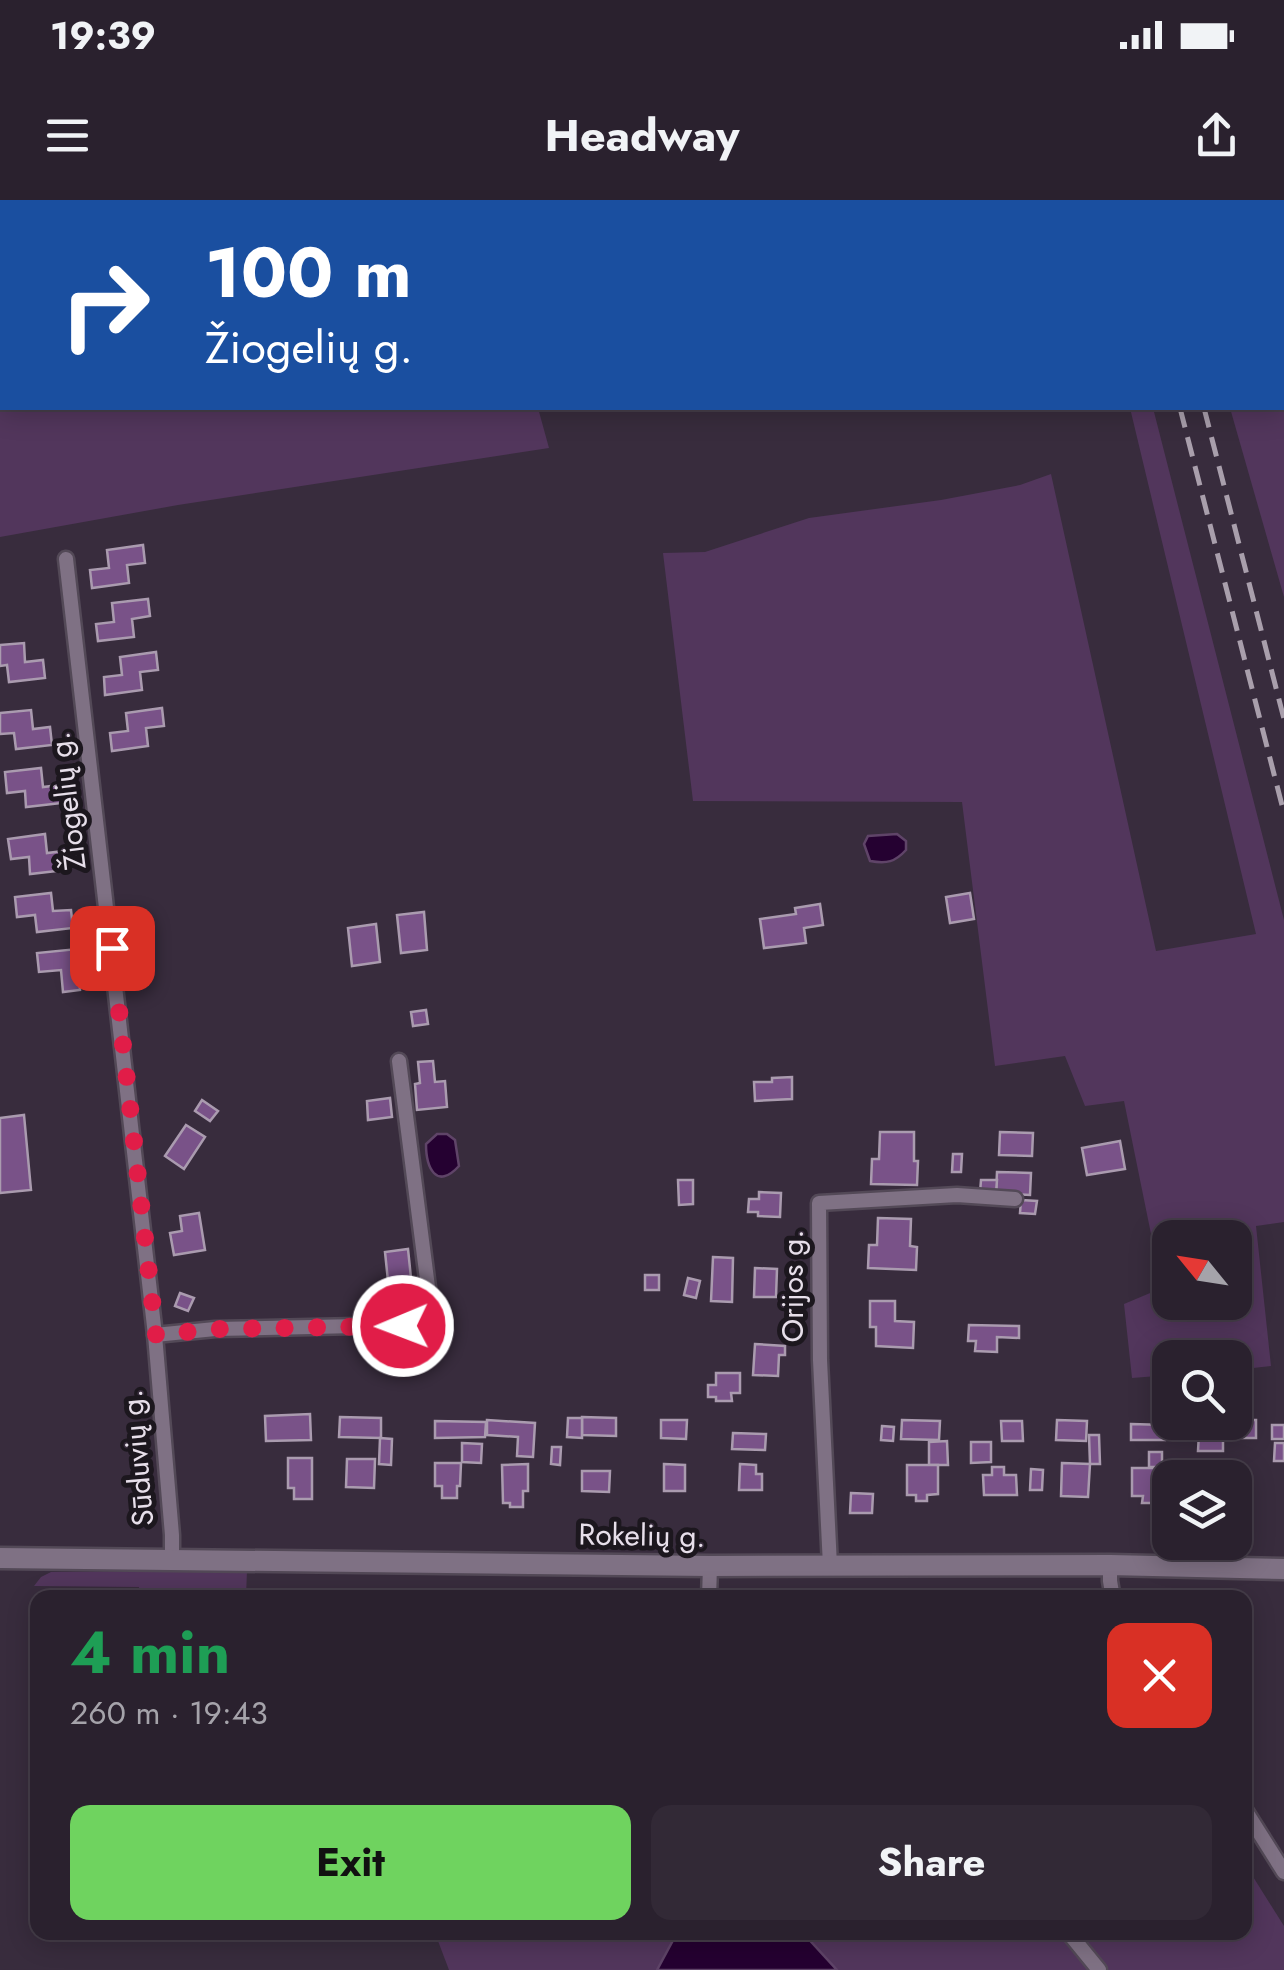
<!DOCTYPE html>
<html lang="en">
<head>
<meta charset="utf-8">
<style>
  body { margin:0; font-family:Jost,sans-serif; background:#322936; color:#f1f3f6; height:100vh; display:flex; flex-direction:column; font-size:38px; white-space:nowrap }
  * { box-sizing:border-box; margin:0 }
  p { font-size:32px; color:#a5a3aa }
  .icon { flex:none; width:55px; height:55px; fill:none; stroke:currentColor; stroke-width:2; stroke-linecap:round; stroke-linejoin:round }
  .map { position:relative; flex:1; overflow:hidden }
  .details { position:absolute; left:30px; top:1390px; width:1222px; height:350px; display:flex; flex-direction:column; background:#2a212e; border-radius:20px; box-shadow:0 5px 25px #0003,0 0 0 2px #463e4a }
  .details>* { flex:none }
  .guide { position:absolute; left:0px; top:0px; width:1285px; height:210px; box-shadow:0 5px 25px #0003,0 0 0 2px #463e4a; background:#1a4fa0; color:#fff; overflow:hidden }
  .needle { width:65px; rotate:300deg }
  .tools { position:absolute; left:1152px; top:1020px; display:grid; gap:20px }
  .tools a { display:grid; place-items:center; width:100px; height:100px; border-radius:20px; background:#2a212e; box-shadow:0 5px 25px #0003,0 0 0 2px #463e4a; font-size:50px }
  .pin { position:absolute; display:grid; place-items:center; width:85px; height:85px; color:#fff; margin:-42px; border-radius:20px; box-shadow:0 5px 15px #0006 }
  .me { position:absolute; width:110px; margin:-55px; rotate:269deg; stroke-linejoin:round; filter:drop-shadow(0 0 8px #0008) }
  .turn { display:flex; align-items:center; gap:35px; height:210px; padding:0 40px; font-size:45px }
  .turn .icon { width:130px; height:130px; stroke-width:2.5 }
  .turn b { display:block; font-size:70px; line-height:85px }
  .round { display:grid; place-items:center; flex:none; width:105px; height:105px; border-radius:20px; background:#322936 }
  .head { display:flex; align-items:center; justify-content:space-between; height:170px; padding:0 40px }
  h1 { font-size:60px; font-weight:700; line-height:75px; color:#1e9e55 }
  .cta { display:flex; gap:20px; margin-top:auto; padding:20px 40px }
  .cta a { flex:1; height:115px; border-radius:20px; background:#6fd35f; color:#111; font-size:40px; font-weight:700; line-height:115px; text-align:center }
  .cta a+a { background:#322936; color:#f1f3f6 }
  .status { display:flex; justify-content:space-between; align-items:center; height:70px; padding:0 50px; background:#2a212e; direction:ltr }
  .status svg { height:28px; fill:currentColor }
  header { display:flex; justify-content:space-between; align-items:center; height:130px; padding:0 40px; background:#2a212e; font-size:45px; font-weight:700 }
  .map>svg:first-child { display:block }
</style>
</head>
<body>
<div class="status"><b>19:39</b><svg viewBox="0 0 49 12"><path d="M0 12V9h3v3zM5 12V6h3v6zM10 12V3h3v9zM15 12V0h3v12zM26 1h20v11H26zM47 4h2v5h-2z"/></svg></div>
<header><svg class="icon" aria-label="menu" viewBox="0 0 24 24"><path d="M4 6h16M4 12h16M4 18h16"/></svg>Headway<svg class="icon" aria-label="share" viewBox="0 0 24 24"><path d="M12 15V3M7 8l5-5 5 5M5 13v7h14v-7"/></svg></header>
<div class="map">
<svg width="1284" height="1770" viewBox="0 0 1284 1770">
  <rect width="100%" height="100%" fill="#382c3d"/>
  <g fill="#52365c" fill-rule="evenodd">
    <polygon points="0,0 482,0 483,2 2,2 2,208 538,208 549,248 178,305 0,337"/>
    <polygon points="1171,0 1284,0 1284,397 1230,208 1282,208 1282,2 1172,2"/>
    <path d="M1130,208H1153L1284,720V1022L1256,1026L1271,1166L1235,1170V1158H1170V1175L1132,1178L1124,1104L1162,1088L1124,901L1085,906L1065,856L995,866L962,602L693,601L663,353L705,352L809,318L941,300L1020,285L1051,274L1156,751L1256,734ZM1170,1038H1235V1102H1170Z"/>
    <polygon points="247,1370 246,1397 138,1397 139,1387 34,1386 41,1377 51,1372"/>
    <polygon points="1245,1664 1284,1726 1284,1770 837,1770 803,1733 1245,1732"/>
    <polygon points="435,1733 677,1733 657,1770 449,1770"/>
  </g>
  <g fill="#250131" stroke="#5f4468" stroke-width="2.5">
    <path d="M897,634L906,641V650C895,662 887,664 870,661L864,644L868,636Z"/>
    <path d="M437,934H447L455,940L459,966C436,991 426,967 426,944Z"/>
    <polygon points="677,1733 803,1733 837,1770 657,1770"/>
  </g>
  <g fill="#795288" stroke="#aa9baf" stroke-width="2.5">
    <polygon points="143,345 145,363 127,365 129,383 92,388 90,370 109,368 107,350"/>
    <polygon points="148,399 150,416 132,419 134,437 98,441 96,424 114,422 112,403"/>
    <polygon points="24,443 25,462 43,460 45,478 9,482 7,465 0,466 0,445"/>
    <polygon points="156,452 158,470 140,472 142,490 105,495 104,477 122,475 120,457"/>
    <polygon points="162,508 164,526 146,528 148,546 112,551 110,533 128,531 126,513"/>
    <polygon points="31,510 33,529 50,527 52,545 16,549 14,533 0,534 0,513"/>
    <polygon points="41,568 43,587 60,585 62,603 26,607 25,591 7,593 5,572"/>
    <polygon points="45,634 47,653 64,651 66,670 30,674 29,657 11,659 8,639"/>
    <polygon points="51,693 53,711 71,710 73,728 37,732 35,715 17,717 15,697"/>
    <polygon points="970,693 974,719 950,723 946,697"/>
    <polygon points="820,704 823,725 804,728 806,743 764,748 760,719 796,714 795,708"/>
    <polygon points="424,712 427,750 401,753 397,715"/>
    <polygon points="376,724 380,762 352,766 348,728"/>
    <polygon points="77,749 80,790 63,792 61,770 39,772 37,753"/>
    <polygon points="426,810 428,824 413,826 411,812"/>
    <polygon points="433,861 435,882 445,881 447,907 417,910 415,884 420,883 418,862"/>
    <polygon points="792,877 792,899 755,901 754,882 772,882 772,878"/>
    <polygon points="390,898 392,917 368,920 367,901"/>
    <polygon points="202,900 218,911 210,921 195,911"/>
    <polygon points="24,915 31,990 0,993 0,918"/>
    <polygon points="186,925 205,937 184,969 165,956"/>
    <polygon points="880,932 914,932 914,961 918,961 917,985 871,984 872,959 879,959"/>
    <polygon points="1000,932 1033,933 1032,956 999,955"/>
    <polygon points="1120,941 1125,969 1087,975 1082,948"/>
    <polygon points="953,954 962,954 961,972 952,972"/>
    <polygon points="997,972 1031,973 1030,995 996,993"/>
    <polygon points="678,980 693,980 693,1004 679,1005"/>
    <polygon points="981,980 997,980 996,993 980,993"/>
    <polygon points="759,992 781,993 780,1017 758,1016 758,1012 748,1012 749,999 759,999"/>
    <polygon points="1021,1000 1037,1001 1035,1014 1020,1013"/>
    <polygon points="199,1013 205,1050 174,1055 170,1033 182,1031 180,1016"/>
    <polygon points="878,1018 911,1019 910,1046 917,1047 916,1070 868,1068 869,1045 877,1045"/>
    <polygon points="408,1049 411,1078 388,1081 385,1052"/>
    <polygon points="713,1057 733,1058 732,1102 711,1101"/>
    <polygon points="755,1068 777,1069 776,1097 754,1097"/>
    <rect x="645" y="1075" width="14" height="15"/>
    <polygon points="688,1078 700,1081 696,1098 684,1095"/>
    <polygon points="180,1093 194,1098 188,1111 175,1106"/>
    <polygon points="870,1101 895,1101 895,1121 914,1122 913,1148 876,1146 876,1127 870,1127"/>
    <polygon points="969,1125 1019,1126 1019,1138 997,1137 997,1152 975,1151 976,1141 968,1141"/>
    <polygon points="755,1144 785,1146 785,1155 779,1155 778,1176 753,1175"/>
    <polygon points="716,1173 740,1173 740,1193 731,1193 732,1201 716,1201 716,1197 708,1197 708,1185 716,1185"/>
    <polygon points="310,1214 311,1240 266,1241 265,1216"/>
    <polygon points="340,1217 381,1218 381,1238 339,1237"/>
    <polygon points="582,1217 616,1218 616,1236 582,1235"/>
    <polygon points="568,1218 582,1218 582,1238 567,1237"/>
    <polygon points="487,1220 535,1223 533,1257 517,1256 518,1237 487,1235"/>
    <polygon points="661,1220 687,1220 686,1239 661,1238"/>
    <polygon points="902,1220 940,1221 939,1240 901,1239"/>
    <polygon points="1057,1220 1087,1221 1086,1241 1056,1240"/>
    <polygon points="1235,1220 1256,1220 1256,1238 1227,1238 1228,1222 1235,1222"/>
    <polygon points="435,1221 486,1222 485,1237 435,1238"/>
    <polygon points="1001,1221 1022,1221 1023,1241 1002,1241"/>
    <polygon points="1131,1224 1165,1225 1165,1240 1131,1240"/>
    <rect x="1272" y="1225" width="12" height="14"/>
    <polygon points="882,1226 894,1227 893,1241 881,1240"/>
    <polygon points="733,1233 766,1234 765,1250 732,1249"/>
    <polygon points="1199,1233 1223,1234 1223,1251 1198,1251"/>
    <polygon points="1089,1235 1099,1235 1100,1264 1090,1264"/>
    <polygon points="380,1238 392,1239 391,1265 379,1264"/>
    <polygon points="947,1241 948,1265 929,1265 929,1242"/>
    <polygon points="971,1242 991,1242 991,1262 971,1263"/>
    <polygon points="462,1243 482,1244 481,1263 462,1262"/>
    <polygon points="1275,1243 1284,1243 1284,1261 1274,1261"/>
    <polygon points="552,1247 561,1247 560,1265 551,1264"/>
    <rect x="1149" y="1252" width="13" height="15"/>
    <polygon points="288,1258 312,1258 312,1299 294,1299 294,1288 288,1288"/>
    <polygon points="347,1259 375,1259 374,1288 346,1287"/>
    <polygon points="435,1263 461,1263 460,1286 457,1286 457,1298 442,1298 442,1286 435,1286"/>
    <polygon points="1062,1263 1090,1264 1088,1297 1061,1296"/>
    <polygon points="528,1264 528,1291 523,1291 523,1307 510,1307 510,1303 503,1303 502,1265"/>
    <polygon points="664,1264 685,1265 685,1291 664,1291"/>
    <polygon points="740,1264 756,1265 756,1274 762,1274 762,1290 739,1290"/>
    <polygon points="907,1265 938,1265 938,1294 927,1295 927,1301 916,1301 916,1295 907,1295"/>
    <polygon points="992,1267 1004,1267 1004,1275 1016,1275 1017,1295 984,1295 983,1275 992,1275"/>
    <polygon points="1214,1267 1229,1267 1229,1275 1236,1275 1236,1297 1235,1278 1209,1278 1209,1275 1214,1275"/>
    <polygon points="1132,1268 1162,1268 1162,1296 1156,1296 1156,1303 1142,1303 1143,1296 1132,1296"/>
    <polygon points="1031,1269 1043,1270 1042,1290 1030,1290"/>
    <polygon points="582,1271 610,1271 609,1292 582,1291"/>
    <polygon points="851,1293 873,1294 872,1313 850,1313"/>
  </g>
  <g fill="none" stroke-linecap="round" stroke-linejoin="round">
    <defs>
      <g id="street">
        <polyline points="66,359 155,1135 172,1335 172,1360"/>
        <polyline points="155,1135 215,1129 403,1125 424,1109 429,1095 399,861"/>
        <polyline points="1110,1365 1110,1381 1113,1398"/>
        <polyline points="830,1366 820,1160 819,1003 957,995 1015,999"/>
        <polyline points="709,1398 710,1366"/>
        <polyline points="1245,1610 1284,1672"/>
        <polyline points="1068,1732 1099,1770"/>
      </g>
      <polyline id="secondary" points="0,1358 710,1366 1110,1365 1284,1369"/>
    </defs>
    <use href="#street" stroke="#534957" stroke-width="19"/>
    <use href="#secondary" stroke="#534957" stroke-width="25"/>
    <use href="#street" stroke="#7f7184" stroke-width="14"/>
    <use href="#secondary" stroke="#7f7184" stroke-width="20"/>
    <g stroke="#a99fac" stroke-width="5" stroke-dasharray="20 10" stroke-linecap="butt">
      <polyline points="1127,0 1127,2"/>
      <polyline points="1152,0 1153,2"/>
      <polyline points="1180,208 1284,613"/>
      <polyline points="1204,208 1284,519"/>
    </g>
  </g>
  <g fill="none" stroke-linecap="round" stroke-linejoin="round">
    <polyline stroke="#e11d48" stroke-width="18" stroke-dasharray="0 32.4" points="112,748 156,1135 215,1129 403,1126"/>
  </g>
  <g text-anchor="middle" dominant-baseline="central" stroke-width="10" stroke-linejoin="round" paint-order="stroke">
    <g font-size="30" fill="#e7dfea" stroke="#1c171e">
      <text transform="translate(67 601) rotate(-97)">Žiogelių g.</text>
      <text transform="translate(792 1086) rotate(-90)">Orijos g.</text>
      <text transform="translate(137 1258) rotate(-95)">Sūduvių g.</text>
      <text transform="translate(642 1335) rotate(1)">Rokelių g.</text>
    </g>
  </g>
</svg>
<div class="tools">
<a><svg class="needle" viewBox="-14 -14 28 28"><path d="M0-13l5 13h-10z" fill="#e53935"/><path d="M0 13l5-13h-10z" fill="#a5a3aa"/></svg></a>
<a><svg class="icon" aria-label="search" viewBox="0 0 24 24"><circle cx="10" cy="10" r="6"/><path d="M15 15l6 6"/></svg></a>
<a><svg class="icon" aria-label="layers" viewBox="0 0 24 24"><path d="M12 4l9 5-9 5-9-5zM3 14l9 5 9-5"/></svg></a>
</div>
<div class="pin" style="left:112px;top:748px;background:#d93025"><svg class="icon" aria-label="arrive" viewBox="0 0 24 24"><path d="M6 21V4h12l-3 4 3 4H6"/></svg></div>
<svg class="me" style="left:403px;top:1126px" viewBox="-20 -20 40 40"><circle r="17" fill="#e11d48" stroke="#fff" stroke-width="3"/><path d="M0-11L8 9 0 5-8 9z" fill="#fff"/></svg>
<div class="guide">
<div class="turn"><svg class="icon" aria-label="right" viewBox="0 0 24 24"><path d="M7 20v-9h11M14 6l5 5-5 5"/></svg><div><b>100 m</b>Žiogelių g.</div></div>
</div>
<section class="details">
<div class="head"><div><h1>4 min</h1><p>260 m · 19:43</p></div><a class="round" style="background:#d93025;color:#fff"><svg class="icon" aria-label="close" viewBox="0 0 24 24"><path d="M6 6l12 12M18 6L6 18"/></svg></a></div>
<div class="cta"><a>Exit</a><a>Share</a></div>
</section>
</div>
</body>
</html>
